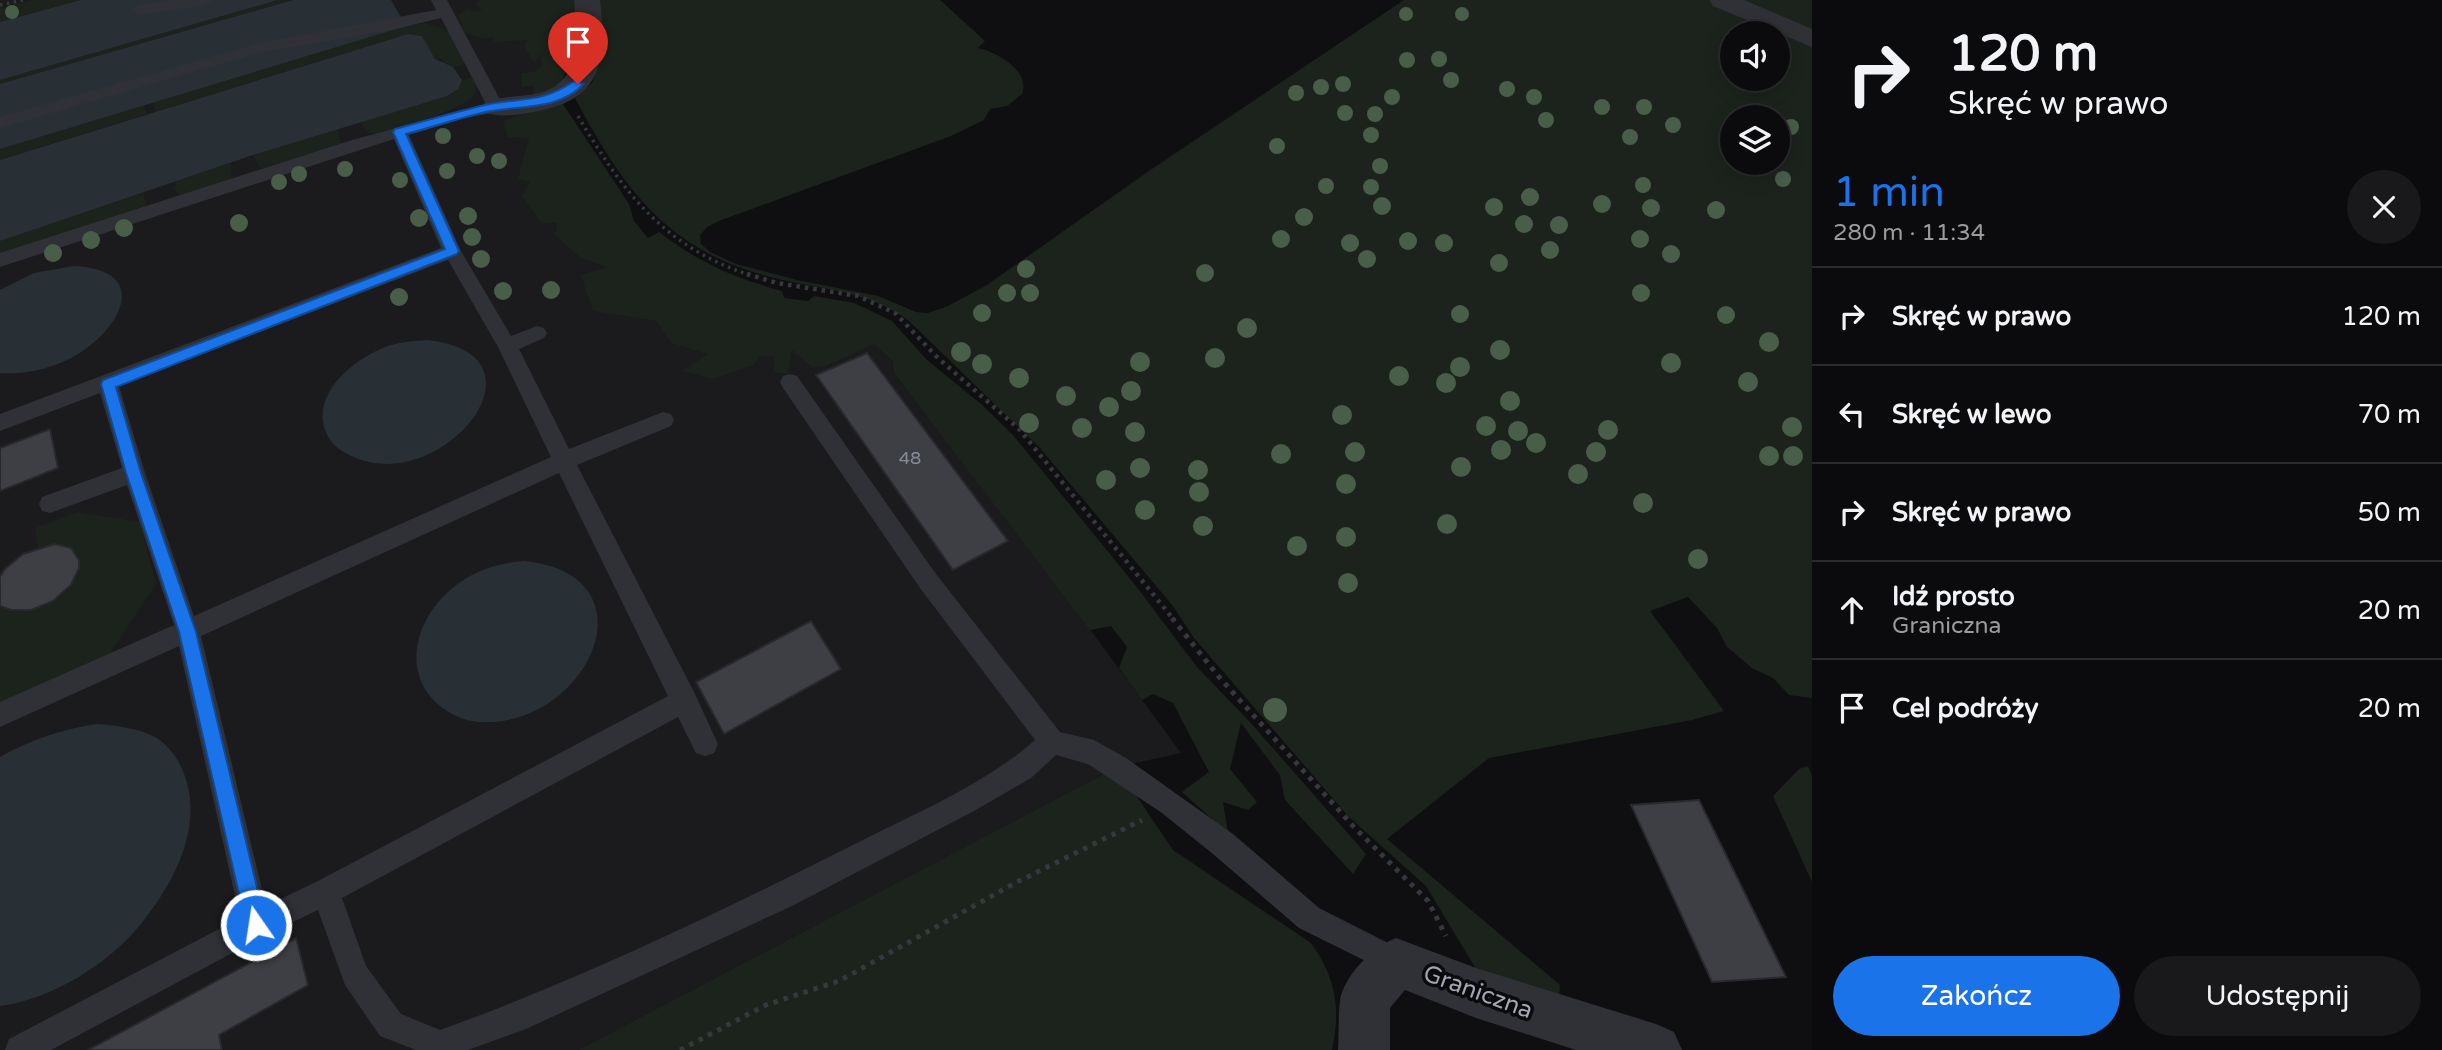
<!DOCTYPE html>
<html lang="pl">
<head>
<meta charset="utf-8">
<style>
  body { margin:0; font-family:"Varela Round",sans-serif; background:#19191b; color:#f1f3f6; height:100vh; display:flex; flex-direction:column; font-size:26px; white-space:nowrap }
  * { box-sizing:border-box; margin:0 }
  p { font-size:23px; color:#9a9b9d }
  .icon { flex:none; width:38px; height:38px; fill:none; stroke:currentColor; stroke-width:2; stroke-linecap:round; stroke-linejoin:round }
  .map { position:relative; flex:1; overflow:hidden }
  .drawer { display:flex; flex-direction:column; background:#0b0b0d; width:630px }
  .drawer>* { flex:none }
  .banner { background:#0b0b0d; color:#f1f3f6; overflow:hidden }
  .fabs { position:absolute; left:1720px; top:21px; display:grid; gap:14px }
  .fabs a { display:grid; place-items:center; width:70px; height:70px; border-radius:50%; background:#0b0b0d; box-shadow:0 4px 18px #0003,0 0 0 2px #2b2b2e; font-size:35px }
  .pin { position:absolute; display:grid; place-items:center; width:60px; height:60px; color:#fff; margin:-72px -30px; border-radius:50% 50% 50% 0; rotate:-45deg; box-shadow:0 0 7px #0007 }
  .pin .icon { rotate:45deg }
  .me { position:absolute; width:77px; margin:-38px; rotate:347deg; stroke-linejoin:round; filter:drop-shadow(0 0 5px #0008) }
  .turn { display:flex; align-items:center; gap:24px; height:147px; padding:0 21px; font-size:32px }
  .turn .icon { width:91px; height:91px; stroke-width:2.5 }
  .turn b { display:block; font-size:49px; line-height:60px }
  .round { display:grid; place-items:center; flex:none; width:74px; height:74px; border-radius:37px; background:#19191b }
  .headline { display:flex; align-items:center; justify-content:space-between; height:119px; padding:0 21px }
  h1 { font-size:42px; font-weight:600; line-height:52px; color:#1a73e8 }
  .action { display:flex; gap:14px; margin-top:auto; padding:14px 21px }
  .action a { flex:1; height:80px; border-radius:42px; background:#1a73e8; color:#fff; font-size:28px; font-weight:600; line-height:80px; text-align:center }
  .action a+a { background:#19191b; color:#f1f3f6 }
  ul { padding:0; list-style:none }
  li { display:flex; align-items:center; gap:21px; height:98px; padding:0 21px; border-top:2px solid #2b2b2e }
  li div { flex:1 }
  li b { display:block; font-size:26px }
  li em { font-style:normal }
  main { display:flex; flex:1; min-height:0 }
  .map>svg:first-child { display:block }
</style>
</head>
<body>
<main>
<div class="map">
<svg width="1812" height="1050" viewBox="0 0 1812 1050">
  <rect width="100%" height="100%" fill="#0f0f11"/>
  <polygon fill="#1b1b1e" points="0,0 559,0 558,66 533,96 613,236 874,344 892,361 894,373 1048,572 1181,753 1117,767 578,1050 0,1050"/>
  <g fill="#1c231c" fill-rule="evenodd">
    <polygon points="34,0 81,0 0,22 0,8"/>
    <polygon points="278,0 293,0 0,84 0,80"/>
    <polygon points="478,0 574,0 578,24 573,66 564,75 561,86 533,96 534,86 522,86 521,73 535,72 542,66 542,53 534,63 524,46 527,40 494,42 492,37 485,39 465,33 458,15 467,9 475,12 482,9 476,6"/>
    <path d="M595,0H940L985,41L978,48C996,52 1031,71 1022,94L1007,106L990,109L984,120L951,136L719,221L707,227L700,235L701,244L710,252L736,264L797,280L878,296L916,312L928,313L948,306L987,285L1146,173L1404,0H1712L1812,43V698L1789,695L1773,678L1752,668L1727,647L1717,628L1688,597L1650,611L1724,711L1692,720L1489,758L1387,839L1560,985L1559,998L1476,969L1426,886L1349,817L1194,638L1173,606L1039,447L908,320C867,291 830,291 783,280C671,255 626,194 575,98L592,83L598,66ZM1732,33H1778V79H1732ZM1732,117H1778V163H1732Z"/>
    <polygon points="1730,0 1812,0 1812,35"/>
    <path d="M424,23L443,28L449,33C456,45 479,80 476,92C471,109 394,128 377,134L368,132L359,121L447,96L462,80L472,77L470,75L460,77L470,75L469,71L458,73L468,71L467,67L455,70L466,67L465,64L453,67L442,61L443,58L435,59L422,36L408,34L155,112L153,102L306,45Z"/>
    <path d="M561,101L629,204L634,221L648,238L659,232C698,262 734,278 782,291L784,298L808,301L814,296L854,303L892,321L927,360L981,404L1013,435L1136,586L1197,667L1249,721L1366,854L1353,874L1285,800L1280,775L1241,723L1230,769L1257,802L1248,810L1223,802L1228,833L1182,792L1209,772L1173,703L1153,694L1142,700L1119,668L1127,647L1111,626L1090,630L894,373L892,361L874,344L826,366L812,367L792,350L788,374L773,372L775,356H760L753,365L713,379L682,371L708,354L671,343L657,321L593,311L581,275L608,267L581,258L555,235L557,223H541L522,196L530,182L518,179L529,138L508,137L503,121Z"/>
    <polygon points="144,105 147,114 0,160 0,149"/>
    <polygon points="338,128 341,144 261,169 253,155"/>
    <polygon points="231,163 232,180 182,196 172,188 176,187 176,181"/>
    <polygon points="143,192 147,207 0,256 0,241"/>
    <path d="M77,512L140,522L156,584L108,656L0,704V604C27,627 92,589 77,554L64,545L38,547L35,528Z"/>
    <polygon points="1808,766 1812,776 1812,882 1773,796 1799,769"/>
    <path d="M1117,767L1173,850L1311,943C1336,978 1341,1008 1332,1050H578Z"/>
  </g>
  <g fill="#283036">
    <polygon points="81,0 278,0 0,80 0,22"/>
    <polygon points="293,0 391,0 406,26 0,149 0,84"/>
    <polygon points="408,34 422,36 435,59 453,67 462,80 458,89 447,96 253,155 0,241 0,160"/>
    <path d="M74,266C150,270 123,326 78,354C55,368 26,375 0,373V290L34,273Z"/>
    <path d="M427,340C557,354 444,494 356,458C342,452 330,445 325,430C312,392 355,359 385,347C399,342 413,341 427,340Z"/>
    <path d="M524,561C647,573 599,705 503,721C489,723 474,723 461,718C396,691 408,619 459,583C479,569 500,563 524,561Z"/>
    <path d="M98,724C118,726 137,728 155,737C167,744 177,757 182,769C206,823 175,882 140,925C107,965 52,999 0,1006V757C32,739 62,729 98,724Z"/>
  </g>
  <g fill="#3e3f44" stroke="#29292d" stroke-width="2">
    <polygon points="867,353 1008,541 953,570 816,375"/>
    <polygon points="50,429 58,468 0,491 0,448"/>
    <polygon points="55,544 71,548 79,560 79,568 71,585 53,601 31,610 11,610 0,606 0,577 5,569 23,554"/>
    <polygon points="811,621 841,669 724,734 696,682"/>
    <polygon points="1699,800 1786,977 1712,982 1631,805"/>
    <polygon points="296,938 308,985 219,1035 222,1050 88,1050"/>
  </g>
  <g fill="none" stroke-linecap="round" stroke-linejoin="round">
    <g stroke="#36383d" stroke-width="3.5" stroke-dasharray="2.5 4.5" stroke-linecap="butt">
      <polyline points="0,5 23,0"/>
      <path d="M578,116C623,192 664,248 753,276"/>
    </g>
    <polyline stroke="#36383d" stroke-width="4.5" stroke-dasharray="3.5 5" stroke-linecap="butt" points="747,274 777,283 858,296 895,313 938,358 1019,429 1174,620"/>
    <g stroke="#36383d" stroke-width="5" stroke-dasharray="4.5 6" stroke-linecap="butt">
      <polyline points="1172,618 1219,677 1354,827 1428,901 1446,936"/>
      <polyline points="680,1050 766,1005 839,981 1015,883 1142,820"/>
    </g>
    <g fill="#303136" fill-rule="evenodd">
      <polygon points="175,0 213,0 205,5 139,15 131,10 139,5"/>
      <path d="M431,0H447L504,107L502,111L465,118L409,135L461,251L511,336L537,326L544,328L547,333L544,338L519,349L569,449L663,412L671,414L674,420L671,426L577,465L694,692L718,744L714,753L705,756L696,753L678,717L342,898L366,966L401,1014L440,1030C584,978 724,910 861,841C920,811 985,784 1035,740L920,588L783,388L780,382L783,376L790,374L797,376L936,574L1060,732L1094,740L1126,758L1233,834L1319,908L1406,952L1410,962L1406,972L1396,976L1299,928L1213,854L1162,813L1088,764L1056,755L1031,778L974,811L792,906L526,1029L468,1050H416L380,1036L345,985L318,910L266,935L51,1050H5L9,1039L240,918L179,646L0,727V702L174,625L127,485L50,513L42,511L39,504L42,497L122,468L100,393L0,431V414L441,248L394,139L0,267V253L352,140L486,104L441,18L396,29L262,52L0,128V117L260,43L436,10ZM448,260L498,347L551,457L194,616L145,473L119,386ZM559,473L668,696L316,882L266,906L201,636Z"/>
    </g>
    <g fill="#303136" fill-rule="evenodd">
      <path d="M574,0H600C606,57 605,98 539,111C522,114 503,118 486,113L482,107L486,101C504,96 522,97 540,93C583,81 577,35 574,0Z"/>
      <polygon points="1709,0 1744,0 1812,29 1812,47 1713,6"/>
      <path d="M1396,938L1476,968L1656,1024L1674,1032L1682,1050H1576L1476,1018L1405,990L1390,1008V1050H1338C1339,1034 1338,1016 1340,1001C1344,975 1373,947 1396,938Z"/>
    </g>
  </g>
  <g fill="#485e49">
    <circle cx="12" cy="12" r="7"/>
    <circle cx="1406" cy="14" r="7"/>
    <circle cx="1462" cy="14" r="7"/>
    <circle cx="1439" cy="59" r="8"/>
    <circle cx="1407" cy="60" r="8"/>
    <circle cx="1451" cy="80" r="8"/>
    <circle cx="1343" cy="84" r="8"/>
    <circle cx="1321" cy="87" r="8"/>
    <circle cx="1507" cy="89" r="8"/>
    <circle cx="1296" cy="93" r="8"/>
    <circle cx="1392" cy="97" r="8"/>
    <circle cx="1534" cy="97" r="8"/>
    <circle cx="1602" cy="107" r="8"/>
    <circle cx="1644" cy="107" r="8"/>
    <circle cx="1345" cy="113" r="8"/>
    <circle cx="1375" cy="114" r="8"/>
    <circle cx="1546" cy="120" r="8"/>
    <circle cx="1673" cy="125" r="8"/>
    <circle cx="1791" cy="127" r="8"/>
    <circle cx="1371" cy="135" r="8"/>
    <circle cx="443" cy="136" r="8"/>
    <circle cx="1630" cy="137" r="8"/>
    <circle cx="1277" cy="146" r="8"/>
    <circle cx="477" cy="156" r="8"/>
    <circle cx="499" cy="161" r="8"/>
    <circle cx="1380" cy="166" r="8"/>
    <circle cx="345" cy="169" r="8"/>
    <circle cx="447" cy="171" r="8"/>
    <circle cx="299" cy="174" r="8"/>
    <circle cx="1783" cy="179" r="8"/>
    <circle cx="400" cy="180" r="8"/>
    <circle cx="279" cy="182" r="8"/>
    <circle cx="1643" cy="185" r="8"/>
    <circle cx="1326" cy="186" r="8"/>
    <circle cx="1371" cy="187" r="8"/>
    <circle cx="1530" cy="197" r="9"/>
    <circle cx="1602" cy="204" r="9"/>
    <circle cx="1382" cy="206" r="9"/>
    <circle cx="1494" cy="207" r="9"/>
    <circle cx="1651" cy="208" r="9"/>
    <circle cx="1716" cy="210" r="9"/>
    <circle cx="468" cy="216" r="9"/>
    <circle cx="1304" cy="217" r="9"/>
    <circle cx="419" cy="218" r="9"/>
    <circle cx="239" cy="223" r="9"/>
    <circle cx="1524" cy="224" r="9"/>
    <circle cx="1559" cy="225" r="9"/>
    <circle cx="124" cy="228" r="9"/>
    <circle cx="472" cy="237" r="9"/>
    <circle cx="1281" cy="239" r="9"/>
    <circle cx="1640" cy="239" r="9"/>
    <circle cx="91" cy="240" r="9"/>
    <circle cx="1408" cy="241" r="9"/>
    <circle cx="1350" cy="243" r="9"/>
    <circle cx="1444" cy="243" r="9"/>
    <circle cx="1550" cy="250" r="9"/>
    <circle cx="53" cy="253" r="9"/>
    <circle cx="1671" cy="254" r="9"/>
    <circle cx="481" cy="259" r="9"/>
    <circle cx="1367" cy="259" r="9"/>
    <circle cx="1499" cy="263" r="9"/>
    <circle cx="1026" cy="269" r="9"/>
    <circle cx="1205" cy="273" r="9"/>
    <circle cx="551" cy="290" r="9"/>
    <circle cx="503" cy="291" r="9"/>
    <circle cx="1007" cy="293" r="9"/>
    <circle cx="1030" cy="293" r="9"/>
    <circle cx="1641" cy="293" r="9"/>
    <circle cx="399" cy="297" r="9"/>
    <circle cx="982" cy="313" r="9"/>
    <circle cx="1460" cy="314" r="9"/>
    <circle cx="1726" cy="315" r="9"/>
    <circle cx="1247" cy="328" r="10"/>
    <circle cx="1769" cy="342" r="10"/>
    <circle cx="1500" cy="350" r="10"/>
    <circle cx="961" cy="352" r="10"/>
    <circle cx="1215" cy="358" r="10"/>
    <circle cx="1140" cy="362" r="10"/>
    <circle cx="1671" cy="363" r="10"/>
    <circle cx="982" cy="364" r="10"/>
    <circle cx="1460" cy="367" r="10"/>
    <circle cx="1399" cy="376" r="10"/>
    <circle cx="1019" cy="378" r="10"/>
    <circle cx="1748" cy="382" r="10"/>
    <circle cx="1446" cy="383" r="10"/>
    <circle cx="1131" cy="391" r="10"/>
    <circle cx="1066" cy="396" r="10"/>
    <circle cx="1510" cy="401" r="10"/>
    <circle cx="1109" cy="407" r="10"/>
    <circle cx="1342" cy="415" r="10"/>
    <circle cx="1029" cy="423" r="10"/>
    <circle cx="1486" cy="426" r="10"/>
    <circle cx="1792" cy="427" r="10"/>
    <circle cx="1082" cy="428" r="10"/>
    <circle cx="1608" cy="430" r="10"/>
    <circle cx="1518" cy="431" r="10"/>
    <circle cx="1135" cy="432" r="10"/>
    <circle cx="1536" cy="443" r="10"/>
    <circle cx="1501" cy="450" r="10"/>
    <circle cx="1355" cy="452" r="10"/>
    <circle cx="1596" cy="452" r="10"/>
    <circle cx="1281" cy="454" r="10"/>
    <circle cx="1769" cy="456" r="10"/>
    <circle cx="1793" cy="456" r="10"/>
    <circle cx="1461" cy="467" r="10"/>
    <circle cx="1140" cy="468" r="10"/>
    <circle cx="1198" cy="470" r="10"/>
    <circle cx="1578" cy="474" r="10"/>
    <circle cx="1106" cy="480" r="10"/>
    <circle cx="1346" cy="484" r="10"/>
    <circle cx="1199" cy="492" r="10"/>
    <circle cx="1643" cy="503" r="10"/>
    <circle cx="1145" cy="510" r="10"/>
    <circle cx="1447" cy="524" r="10"/>
    <circle cx="1203" cy="526" r="10"/>
    <circle cx="1346" cy="537" r="10"/>
    <circle cx="1297" cy="546" r="10"/>
    <circle cx="1698" cy="559" r="10"/>
    <circle cx="1348" cy="583" r="10"/>
    <circle cx="1275" cy="710" r="12"/>
  </g>
  <path fill="#1a73e8" stroke="#114b97" stroke-width="2" d="M574,81L584,84C558,111 519,105 486,112C459,118 433,127 406,134L459,251L457,254L116,387L141,473L196,632L266,925L263,932L256,935L249,932L246,925L179,632L126,473L101,384L103,380L445,249L393,132L395,129C425,121 455,112 485,105C521,97 541,104 574,81Z"/>
  <g text-anchor="middle" dominant-baseline="central" stroke-width="7" stroke-linejoin="round" paint-order="stroke">
    <g font-size="18" fill="#888c96">
      <text x="910" y="458">48</text>
    </g>
    <g font-size="24" fill="#a0a6b2" stroke="#0a0a0c">
      <text transform="translate(1478 992) rotate(20)">Graniczna</text>
    </g>
  </g>
</svg>
<div class="fabs">
<a><svg class="icon" aria-label="sound" viewBox="0 0 24 24"><path d="M4 9h4l5-4v14l-5-4H4zM17 9q2 3 0 6"/></svg></a>
<a><svg class="icon" aria-label="layers" viewBox="0 0 24 24"><path d="M12 4l9 5-9 5-9-5zM3 14l9 5 9-5"/></svg></a>
</div>
<div class="pin" style="left:578px;top:84px;background:#d93025"><svg class="icon" aria-label="arrive" viewBox="0 0 24 24"><path d="M6 21V4h12l-3 4 3 4H6"/></svg></div>
<svg class="me" style="left:256px;top:925px" viewBox="-20 -20 40 40"><circle r="17" fill="#1a73e8" stroke="#fff" stroke-width="3"/><path d="M0-11L8 9 0 5-8 9z" fill="#fff"/></svg>
</div>
<section class="drawer">
<div class="banner">
<div class="turn"><svg class="icon" aria-label="right" viewBox="0 0 24 24"><path d="M7 20v-9h11M14 6l5 5-5 5"/></svg><div><b>120 m</b>Skręć w prawo</div></div>
</div>
<div class="headline"><div><h1>1 min</h1><p>280 m · 11:34</p></div><a class="round"><svg class="icon" aria-label="close" viewBox="0 0 24 24"><path d="M6 6l12 12M18 6L6 18"/></svg></a></div>
<ul>
<li><svg class="icon" aria-label="right" viewBox="0 0 24 24"><path d="M7 20v-9h11M14 6l5 5-5 5"/></svg><div><b>Skręć w prawo</b></div><em>120 m</em></li>
<li><svg class="icon" aria-label="left" viewBox="0 0 24 24"><path d="M17 20v-9H6M10 6l-5 5 5 5"/></svg><div><b>Skręć w lewo</b></div><em>70 m</em></li>
<li><svg class="icon" aria-label="right" viewBox="0 0 24 24"><path d="M7 20v-9h11M14 6l5 5-5 5"/></svg><div><b>Skręć w prawo</b></div><em>50 m</em></li>
<li><svg class="icon" aria-label="ahead" viewBox="0 0 24 24"><path d="M12 20V5M6 11l6-6 6 6"/></svg><div><b>Idź prosto</b><p>Graniczna</p></div><em>20 m</em></li>
<li><svg class="icon" aria-label="arrive" viewBox="0 0 24 24"><path d="M6 21V4h12l-3 4 3 4H6"/></svg><div><b>Cel podróży</b></div><em>20 m</em></li>
</ul>
<div class="action"><a>Zakończ</a><a>Udostępnij</a></div>
</section>
</main>
</body>
</html>
